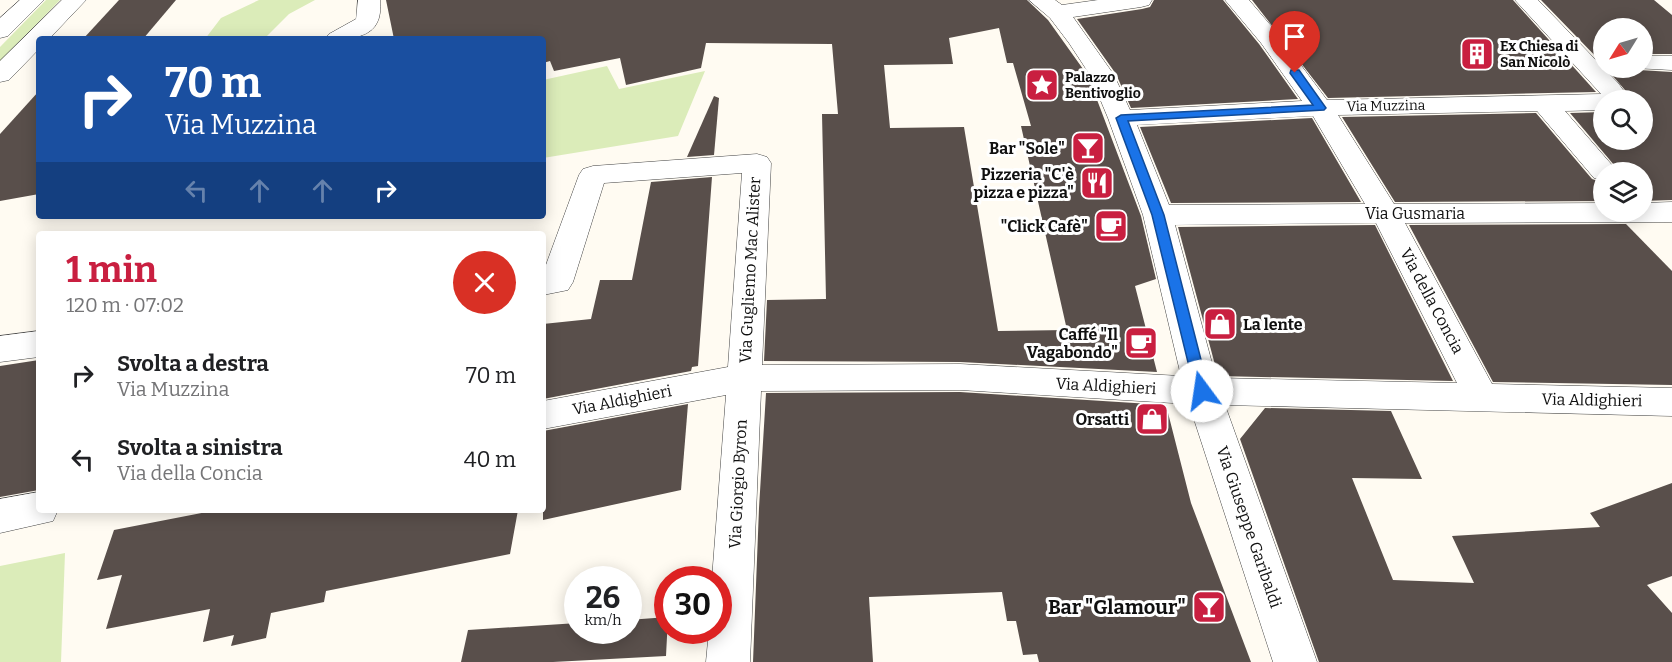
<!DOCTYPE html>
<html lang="it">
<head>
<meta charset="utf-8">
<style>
  body { margin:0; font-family:Bitter,serif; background:#f2f2f2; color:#202124; height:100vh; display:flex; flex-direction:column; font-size:22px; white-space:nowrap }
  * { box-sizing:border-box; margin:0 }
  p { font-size:20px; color:#757577 }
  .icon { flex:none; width:33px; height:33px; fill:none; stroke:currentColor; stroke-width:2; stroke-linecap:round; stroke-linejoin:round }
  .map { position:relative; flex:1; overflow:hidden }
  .side { position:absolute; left:36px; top:231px; width:510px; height:282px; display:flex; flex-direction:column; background:#fff; border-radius:6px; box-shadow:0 3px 15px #0003 }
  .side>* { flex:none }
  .banner { position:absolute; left:36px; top:36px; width:510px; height:183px; border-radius:6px; box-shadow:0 3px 15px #0003; background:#1a4fa0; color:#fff; overflow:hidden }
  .needle { width:39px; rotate:233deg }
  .tools { position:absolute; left:1593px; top:18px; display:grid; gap:12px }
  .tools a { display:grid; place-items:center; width:60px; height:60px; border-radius:50%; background:#fff; box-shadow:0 3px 15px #0003; font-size:30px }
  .speed { position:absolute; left:564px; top:566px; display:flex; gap:12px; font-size:30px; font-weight:700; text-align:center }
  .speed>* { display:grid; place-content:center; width:78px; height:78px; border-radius:50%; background:#fff; box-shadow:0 3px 15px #0003; line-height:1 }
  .speed small { font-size:15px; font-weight:400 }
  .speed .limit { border:9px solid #d22; background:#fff; color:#111 }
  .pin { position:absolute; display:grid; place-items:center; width:51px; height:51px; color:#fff; margin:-62px -26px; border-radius:50% 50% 50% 0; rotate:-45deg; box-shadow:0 0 6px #0007 }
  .pin .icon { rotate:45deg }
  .me { position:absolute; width:66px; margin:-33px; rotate:346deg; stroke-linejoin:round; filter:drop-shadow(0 0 4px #0008) }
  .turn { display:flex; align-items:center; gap:21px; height:126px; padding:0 30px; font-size:27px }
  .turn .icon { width:78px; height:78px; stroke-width:2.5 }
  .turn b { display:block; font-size:42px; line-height:51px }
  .lanes { display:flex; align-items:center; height:57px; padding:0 30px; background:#0003; justify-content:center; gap:30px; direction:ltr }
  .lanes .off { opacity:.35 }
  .round { display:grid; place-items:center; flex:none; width:63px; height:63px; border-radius:32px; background:#f2f2f2 }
  .headline { display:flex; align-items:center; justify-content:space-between; height:102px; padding:0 30px }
  h1 { font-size:36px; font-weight:700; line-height:45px; color:#c91f40 }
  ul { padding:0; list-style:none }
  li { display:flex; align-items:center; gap:18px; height:84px; padding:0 30px }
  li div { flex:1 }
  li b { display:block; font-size:22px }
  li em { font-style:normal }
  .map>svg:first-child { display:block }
</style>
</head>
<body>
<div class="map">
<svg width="1672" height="662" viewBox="0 0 1672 662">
  <rect width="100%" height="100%" fill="#fffbf2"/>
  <g fill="#dbecb9">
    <polygon points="46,0 60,0 0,62 0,47"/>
    <polygon points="259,0 315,0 289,14 264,39 205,39 221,18"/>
    <polygon points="607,66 619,89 705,71 678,136 543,158 543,80"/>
    <polygon points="65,553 61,662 0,662 0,566"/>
  </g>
  <g fill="#594f4b" fill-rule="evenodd">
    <polygon points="119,0 176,0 143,39 83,39"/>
    <path d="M386,0H1027L1048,20L1088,76L1141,216L1156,279L1135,286L1157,372L960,362L764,361L767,300L826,299L822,114H838L832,44L706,43L701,68L626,85L620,58L554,71L550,61L543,63V39H394ZM999,28L1007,63H1013L1031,126H1021L1067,330L998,331L964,127L890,128L884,65L953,64L949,38Z"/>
    <polygon points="1154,0 1223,0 1259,44 1298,99 1131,108 1116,74 1077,19 1142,9 1150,7"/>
    <polygon points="1252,0 1513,0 1596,92 1328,98"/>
    <polygon points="1541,0 1654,0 1672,15 1672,54 1642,54 1642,28 1604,28 1604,65"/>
    <polygon points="1606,68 1672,72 1672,200 1642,201 1642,172 1620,172 1570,113 1604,112 1604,140 1642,140 1642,100 1630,100 1631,97"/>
    <polygon points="39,91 39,194 0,201 0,134"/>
    <polygon points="714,96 719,98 714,155 687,157"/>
    <polygon points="1536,113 1592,179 1604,183 1604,201 1395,202 1342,117"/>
    <polygon points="1312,118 1361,202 1171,203 1140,127"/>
    <polygon points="712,177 698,366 692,367 691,371 543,399 543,324 591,319 600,280 632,280 651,182"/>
    <polygon points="1626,224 1672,271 1672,385 1493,382 1409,225"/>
    <polygon points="1375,225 1453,381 1218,376 1178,227"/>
    <polygon points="39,360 39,490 0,497 0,366"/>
    <polygon points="960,392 1166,405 1191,503 1251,662 1039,662 1037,654 1023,655 1016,621 1007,621 1002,592 869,597 873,662 753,662 759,508 766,393"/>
    <polygon points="688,404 681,490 543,520 543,431"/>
    <polygon points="1265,408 1391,411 1422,479 1352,478 1393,580 1474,583 1452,536 1600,527 1590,513 1672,483 1672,576 1647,585 1672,613 1672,662 1319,662 1240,439"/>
    <polygon points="217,510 518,510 510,554 326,591 324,602 271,613 266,638 231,646 234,635 203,642 210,609 106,629 122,575 97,580 114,530"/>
    <polygon points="668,617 666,656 553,662 461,662 468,630 578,623 578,630 628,630 628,620"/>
  </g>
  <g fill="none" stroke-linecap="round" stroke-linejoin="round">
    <defs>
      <g id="minor">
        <polygon points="20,0 44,0 8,36 0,38 0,18"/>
        <polygon points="62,0 86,0 49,39 39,39 39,49 9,80 0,82 0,61"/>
        <path d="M358,0H380C384,39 354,39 325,39L329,34L356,19Z"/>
        <path d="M1029,0H1055L1062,5L1098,0H1152L1149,5L1141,7L1073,17L1114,75L1130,110L1302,101L1261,43L1225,0H1249L1277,33L1327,100L1601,94L1515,0H1538L1618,83L1629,98L1627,100H1604V110L1565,111L1618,172H1604V181L1594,178L1537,111L1338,115L1394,204L1604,203V212H1642V203L1672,202V222L1405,223L1492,384L1672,388V416L1225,405L1317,662H1273L1189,404L960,390L761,391L750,662H706L709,630H718V579H712L726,395L543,429V401L728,367L742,173L604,183L573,282L568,290L543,295V273L579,175L583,169L593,166L757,154L767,157L771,163L762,365L960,364L1181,376L1143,215L1108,118L1090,75L1069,43L1050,18ZM1313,116L1365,204L1169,205L1137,125ZM1376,223L1457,383L1216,378L1175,225Z"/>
        <polygon points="1642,56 1672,56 1672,70 1633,68 1642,68"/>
        <polygon points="39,331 39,357 0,362 0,336"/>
        <polygon points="39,492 39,510 58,510 53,521 0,533 0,499"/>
      </g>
    </defs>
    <use href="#minor" stroke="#434343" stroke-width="1"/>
    <use href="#minor" fill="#fff" fill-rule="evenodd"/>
  </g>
  <polygon fill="#1a73e8" stroke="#114b97" stroke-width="1.5" points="1291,70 1299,70 1326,108 1324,110 1128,121 1164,215 1209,391 1207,395 1197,395 1195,391 1152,215 1116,118 1121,115 1313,105 1290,73"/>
  <defs>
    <symbol id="building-square" viewBox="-11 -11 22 22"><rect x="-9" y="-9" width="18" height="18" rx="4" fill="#c91f40" stroke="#fff"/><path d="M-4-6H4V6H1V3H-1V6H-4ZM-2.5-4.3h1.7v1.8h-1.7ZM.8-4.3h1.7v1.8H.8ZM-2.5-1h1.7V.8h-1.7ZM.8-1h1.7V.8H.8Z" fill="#fff"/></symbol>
    <symbol id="sight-square" viewBox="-11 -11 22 22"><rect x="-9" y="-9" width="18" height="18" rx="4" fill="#c91f40" stroke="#fff"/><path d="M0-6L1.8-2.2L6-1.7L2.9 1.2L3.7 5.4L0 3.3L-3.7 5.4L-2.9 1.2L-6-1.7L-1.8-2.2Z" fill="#fff"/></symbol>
    <symbol id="bar-square" viewBox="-11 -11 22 22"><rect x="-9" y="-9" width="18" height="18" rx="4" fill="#c91f40" stroke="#fff"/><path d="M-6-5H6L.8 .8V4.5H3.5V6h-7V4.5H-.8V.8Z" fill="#fff"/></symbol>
    <symbol id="restaurant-square" viewBox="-11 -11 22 22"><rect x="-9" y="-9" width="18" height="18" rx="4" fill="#c91f40" stroke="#fff"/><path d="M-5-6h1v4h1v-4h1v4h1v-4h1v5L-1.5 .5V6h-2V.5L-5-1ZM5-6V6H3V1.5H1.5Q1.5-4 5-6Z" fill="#fff"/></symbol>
    <symbol id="cafe-square" viewBox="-11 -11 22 22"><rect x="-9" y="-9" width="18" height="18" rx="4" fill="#c91f40" stroke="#fff"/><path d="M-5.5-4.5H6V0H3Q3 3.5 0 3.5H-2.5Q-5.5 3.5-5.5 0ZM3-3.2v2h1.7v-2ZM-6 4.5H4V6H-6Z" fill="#fff"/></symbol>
    <symbol id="shop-square" viewBox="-11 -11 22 22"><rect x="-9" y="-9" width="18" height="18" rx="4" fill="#c91f40" stroke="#fff"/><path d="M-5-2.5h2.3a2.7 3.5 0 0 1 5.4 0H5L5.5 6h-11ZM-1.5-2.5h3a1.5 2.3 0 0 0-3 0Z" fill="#fff"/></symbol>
  </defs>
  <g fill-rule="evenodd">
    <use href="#building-square" x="1458" y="35" width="38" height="38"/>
    <use href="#sight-square" x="1023" y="66" width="38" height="38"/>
    <use href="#bar-square" x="1069" y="129" width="38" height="38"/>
    <use href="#restaurant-square" x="1078" y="164" width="38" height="38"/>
    <use href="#cafe-square" x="1092" y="207" width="38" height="38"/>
    <use href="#shop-square" x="1201" y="305" width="38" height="38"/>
    <use href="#cafe-square" x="1122" y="324" width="38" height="38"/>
    <use href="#shop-square" x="1133" y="400" width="38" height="38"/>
    <use href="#bar-square" x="1190" y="588" width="38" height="38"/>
  </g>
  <g text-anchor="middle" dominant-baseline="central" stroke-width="6" stroke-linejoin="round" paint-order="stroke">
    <g font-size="14" font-weight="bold" fill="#101010" stroke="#fff" text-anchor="start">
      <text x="1500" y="46">Ex Chiesa di<tspan x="1500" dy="16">San Nicolò</tspan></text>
      <text x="1065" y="77">Palazzo<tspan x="1065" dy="16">Bentivoglio</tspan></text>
    </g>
    <g font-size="14" fill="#101010" stroke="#fff">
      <text transform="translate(1386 106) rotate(-1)">Via Muzzina</text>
    </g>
    <g font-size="16" font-weight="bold" fill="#101010" stroke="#fff" text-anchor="end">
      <text x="1065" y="148">Bar "Sole"</text>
      <text x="1074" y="174">Pizzeria "C'è<tspan x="1074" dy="18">pizza e pizza"</tspan></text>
      <text x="1088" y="226">"Click Cafè"</text>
      <text x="1243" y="324" text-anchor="start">La lente</text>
      <text x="1118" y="334">Caffé "Il<tspan x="1118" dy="18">Vagabondo"</tspan></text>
      <text x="1129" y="419">Orsatti</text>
    </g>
    <g font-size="16" fill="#101010" stroke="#fff">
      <text x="1415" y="213">Via Gusmaria</text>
      <text transform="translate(750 270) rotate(-87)">Via Gugliemo Mac Alister</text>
      <text transform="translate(1432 301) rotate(62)">Via della Concia</text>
      <text transform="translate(1106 386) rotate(3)">Via Aldighieri</text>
      <text transform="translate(622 400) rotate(-11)">Via Aldighieri</text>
      <text transform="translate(1592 400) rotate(1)">Via Aldighieri</text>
      <text transform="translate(738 484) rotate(-87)">Via Giorgio Byron</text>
      <text transform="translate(1249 527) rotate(71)">Via Giuseppe Garibaldi</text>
    </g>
    <g font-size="20" font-weight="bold" fill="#101010" stroke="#fff" text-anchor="end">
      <text x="1186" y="607">Bar "Glamour"</text>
    </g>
  </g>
</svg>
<div class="tools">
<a><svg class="needle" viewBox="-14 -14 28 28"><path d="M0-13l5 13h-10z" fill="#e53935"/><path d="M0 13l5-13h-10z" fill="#757577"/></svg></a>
<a><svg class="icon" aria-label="search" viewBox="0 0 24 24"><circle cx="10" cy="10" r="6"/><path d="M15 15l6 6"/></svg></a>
<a><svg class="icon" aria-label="layers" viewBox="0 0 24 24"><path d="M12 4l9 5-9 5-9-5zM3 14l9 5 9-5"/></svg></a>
</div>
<div class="speed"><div>26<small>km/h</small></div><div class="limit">30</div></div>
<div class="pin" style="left:1295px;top:73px;background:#d93025"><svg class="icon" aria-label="arrive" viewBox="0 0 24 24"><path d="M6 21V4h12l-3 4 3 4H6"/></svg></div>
<svg class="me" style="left:1202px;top:391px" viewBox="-20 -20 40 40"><circle r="19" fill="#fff"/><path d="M0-13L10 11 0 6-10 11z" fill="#1a73e8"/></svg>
<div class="banner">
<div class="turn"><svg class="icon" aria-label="right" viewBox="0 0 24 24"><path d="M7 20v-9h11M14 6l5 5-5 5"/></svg><div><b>70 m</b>Via Muzzina</div></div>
<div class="lanes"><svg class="icon off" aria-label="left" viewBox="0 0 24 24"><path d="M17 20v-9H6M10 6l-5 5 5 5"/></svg><svg class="icon off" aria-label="ahead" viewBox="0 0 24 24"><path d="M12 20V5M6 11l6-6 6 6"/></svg><svg class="icon off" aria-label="ahead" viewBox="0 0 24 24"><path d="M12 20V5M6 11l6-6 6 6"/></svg><svg class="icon" aria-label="right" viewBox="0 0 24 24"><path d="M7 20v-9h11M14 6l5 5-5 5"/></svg></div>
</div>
<section class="side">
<div class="headline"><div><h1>1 min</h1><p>120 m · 07:02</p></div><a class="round" style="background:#d93025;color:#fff"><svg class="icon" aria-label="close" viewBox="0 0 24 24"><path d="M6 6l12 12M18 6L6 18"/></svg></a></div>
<ul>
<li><svg class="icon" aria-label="right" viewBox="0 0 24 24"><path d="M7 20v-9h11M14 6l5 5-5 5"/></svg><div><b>Svolta a destra</b><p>Via Muzzina</p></div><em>70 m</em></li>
<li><svg class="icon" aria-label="left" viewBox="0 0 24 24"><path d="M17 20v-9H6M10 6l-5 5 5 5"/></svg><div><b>Svolta a sinistra</b><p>Via della Concia</p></div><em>40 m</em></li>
</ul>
</section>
</div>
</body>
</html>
